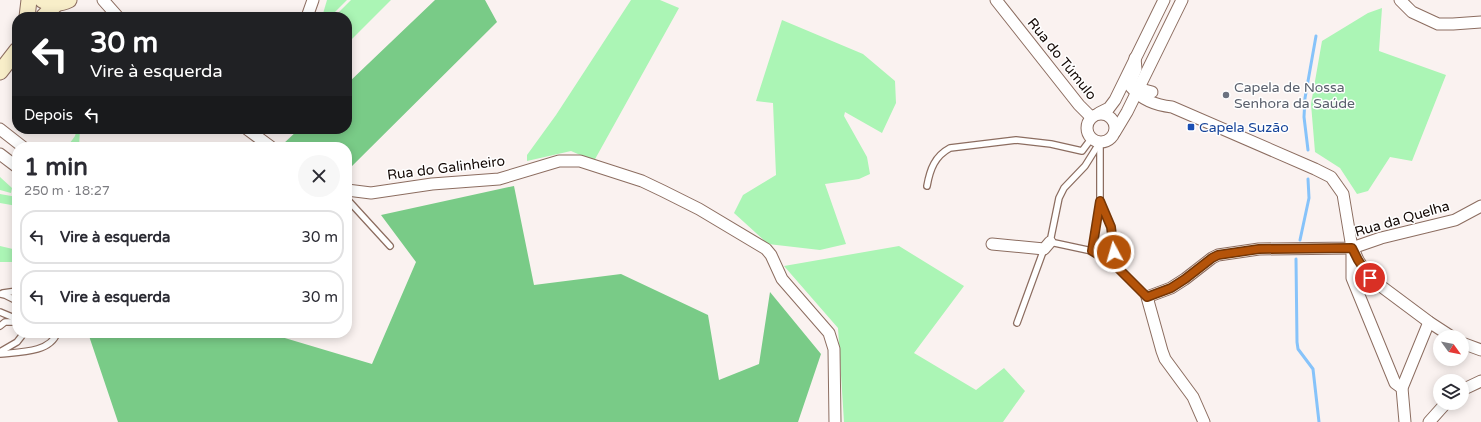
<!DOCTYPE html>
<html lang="pt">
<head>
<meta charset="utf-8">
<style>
  body { margin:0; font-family:"Varela Round",sans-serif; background:#f7f7f7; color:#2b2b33; height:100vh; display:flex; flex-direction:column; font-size:15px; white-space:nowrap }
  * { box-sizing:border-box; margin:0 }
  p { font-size:13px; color:#7c7c81 }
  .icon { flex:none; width:22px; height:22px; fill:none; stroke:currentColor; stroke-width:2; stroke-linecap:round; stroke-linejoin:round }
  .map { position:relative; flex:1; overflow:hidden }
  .side { position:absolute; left:12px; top:142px; width:340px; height:196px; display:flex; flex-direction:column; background:#fff; border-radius:16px; box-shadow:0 2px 10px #0003 }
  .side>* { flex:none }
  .banner { position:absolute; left:12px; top:12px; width:340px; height:122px; border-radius:16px; box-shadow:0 2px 10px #0003; background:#202124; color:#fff; overflow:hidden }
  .needle { width:26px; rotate:123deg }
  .tools { position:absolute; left:1433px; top:330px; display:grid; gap:8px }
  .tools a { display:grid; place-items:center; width:36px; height:36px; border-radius:50%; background:#fff; box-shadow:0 2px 10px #0003; font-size:20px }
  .pin { position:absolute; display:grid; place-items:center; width:34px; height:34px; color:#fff; margin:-17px; border:2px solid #fff; border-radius:50%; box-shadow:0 1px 4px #0007 }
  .me { position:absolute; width:44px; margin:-22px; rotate:354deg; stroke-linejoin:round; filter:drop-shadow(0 0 3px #0008) }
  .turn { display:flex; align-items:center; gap:14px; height:84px; padding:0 12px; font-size:18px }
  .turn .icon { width:52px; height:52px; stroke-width:2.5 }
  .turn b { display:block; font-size:28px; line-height:34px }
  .then { display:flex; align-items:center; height:38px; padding:0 12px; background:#0003; gap:8px; font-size:15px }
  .round { display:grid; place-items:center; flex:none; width:42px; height:42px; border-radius:21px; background:#f7f7f7 }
  .headline { display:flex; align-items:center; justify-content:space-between; height:68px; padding:0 12px }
  h1 { font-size:24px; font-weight:700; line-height:30px }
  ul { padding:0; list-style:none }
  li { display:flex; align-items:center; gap:12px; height:54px; margin:0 8px 6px; padding:0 4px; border:2px solid #e1e1e2; border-radius:16px }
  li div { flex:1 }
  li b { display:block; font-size:15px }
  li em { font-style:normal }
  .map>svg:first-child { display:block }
</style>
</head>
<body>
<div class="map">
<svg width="1481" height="422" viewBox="0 0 1481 422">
  <rect width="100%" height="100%" fill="#faf2f0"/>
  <g fill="#abf5b5">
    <polygon points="327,0 347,0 330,17 322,17"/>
    <polygon points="351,0 391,0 347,44 347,17 334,17"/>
    <polygon points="631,0 660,0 679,8 594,161 571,151 527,161 527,155 556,115"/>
    <polygon points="1382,8 1379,51 1446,75 1412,161 1390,157 1368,191 1357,194 1340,168 1315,152 1311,104 1322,41 1368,13"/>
    <polygon points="782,20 863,54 895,81 896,103 882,133 845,112 844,116 867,157 870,174 859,179 825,184 846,244 820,250 768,244 734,213 743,195 776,175 773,103 756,101"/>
    <polygon points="77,129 80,129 79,147 67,147 75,136"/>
    <polygon points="0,177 12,188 11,193 0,190"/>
    <polygon points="0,194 17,197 17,206 0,203"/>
    <polygon points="0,246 17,250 17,262 0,262"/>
    <polygon points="899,246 964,286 914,353 976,390 1004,368 1025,391 1003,422 844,422 838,328 784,266"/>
  </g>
  <g fill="#79cb87">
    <polygon points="435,0 485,0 497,22 347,171 347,147 286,147 282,145 299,129 347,129 347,84"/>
    <polygon points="514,186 534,285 621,274 708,315 719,380 759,364 770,292 821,354 798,422 118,422 88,333 268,333 372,364 416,262 381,215"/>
  </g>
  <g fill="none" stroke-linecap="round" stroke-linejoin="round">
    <g stroke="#86c3fa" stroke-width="3">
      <polyline points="1308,150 1304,117 1305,98 1316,36"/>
      <polyline points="1300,240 1309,198 1308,179"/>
      <polyline points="1296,259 1297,342 1298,349 1313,369 1319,422"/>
    </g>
    <defs>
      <g id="lane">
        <polyline points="1100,142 1085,166 1064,188 1059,198 1050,242 1092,251 1115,265 1147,297"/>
        <path d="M927,186C930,169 935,156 950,148L1016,140L1051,144L1082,151L1091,139"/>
        <polyline points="347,199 390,246"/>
        <polyline points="1100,202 1111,227 1115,265"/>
        <polyline points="1092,251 1100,201 1100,143"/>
        <polyline points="3,293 17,291"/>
        <polyline points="0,294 5,295 17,301"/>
        <polyline points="0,312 12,317 17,321"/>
        <polyline points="1017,323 1044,249"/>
        <polyline points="0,326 5,322 17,322"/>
        <polyline points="0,352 17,342 24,333"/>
        <path d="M0,354C18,352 50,353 57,333"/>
      </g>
      <g id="street">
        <polyline points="103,0 118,17"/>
        <polyline points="996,0 1079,105 1091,117"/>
        <polyline points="1400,0 1412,12 1438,24 1453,24 1481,22"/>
        <polyline points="307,17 313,0"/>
        <path d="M1135,58L1136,69L1131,81V87C1142,100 1155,105 1172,107L1315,169L1331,177L1343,194L1352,248V278L1395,383L1402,388"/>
        <polyline points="1133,87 1152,92"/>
        <polyline points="1099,113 1109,108 1115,100 1164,0"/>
        <circle cx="1101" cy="128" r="14"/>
        <polyline points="0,129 23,147"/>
        <polyline points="247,129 271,147"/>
        <polyline points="1115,132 1127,112 1182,0"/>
        <polyline points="0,154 17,167"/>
        <polyline points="347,190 371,193 432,184 499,179 559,161 580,161 642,181 663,191 699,209 766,249 771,255 782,279 829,333 834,349 835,422"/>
        <polyline points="992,244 1044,249 1050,242"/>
        <polyline points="1354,251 1358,260 1370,278 1429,322 1452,337"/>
        <polyline points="1462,343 1481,350"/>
        <polyline points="1462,390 1481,381"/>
        <polyline points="1204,422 1193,397 1165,359 1162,351 1147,297 1171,288 1185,279 1212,258 1218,255 1259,249 1352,248 1381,238 1455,220 1481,206"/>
        <polyline points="1405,422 1402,388 1429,322"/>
        <polyline points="1429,422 1446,403"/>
      </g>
      <g id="secondary">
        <path d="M42,0C50,5 61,4 69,0"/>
        <polyline points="27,17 29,0"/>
        <polyline points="43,17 56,4"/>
        <polyline points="0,72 17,50"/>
      </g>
    </defs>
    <use href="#lane" stroke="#8c6d60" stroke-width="8"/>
    <use href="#street" stroke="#8c6d60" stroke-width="13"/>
    <use href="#secondary" stroke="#8c6d60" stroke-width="17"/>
    <use href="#lane" stroke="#fff" stroke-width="5.5"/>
    <use href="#street" stroke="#fff" stroke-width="11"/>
    <use href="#secondary" stroke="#f8eec9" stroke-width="15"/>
  </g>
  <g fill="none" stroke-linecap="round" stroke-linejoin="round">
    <defs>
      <polyline id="route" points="1114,252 1111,227 1100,201 1092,251 1115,265 1147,297 1171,288 1185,279 1212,258 1218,255 1259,249 1352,248 1358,260 1370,278"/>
    </defs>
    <use href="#route" stroke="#753606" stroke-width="10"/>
    <use href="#route" stroke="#b45309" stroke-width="7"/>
  </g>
  <circle fill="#6b7280" stroke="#fff" stroke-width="1.5" cx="1226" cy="95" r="4"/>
  <rect fill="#1a4fb4" stroke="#fff" stroke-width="1.5" x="1187" y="123" width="8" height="8" rx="2"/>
  <g text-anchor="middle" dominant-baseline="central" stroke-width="3" stroke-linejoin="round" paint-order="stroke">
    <g font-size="14" fill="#140905" stroke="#fff">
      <text transform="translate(1062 59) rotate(51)">Rua do Túmulo</text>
      <text transform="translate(446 168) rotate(-7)">Rua do Galinheiro</text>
      <text transform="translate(1402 219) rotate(-16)">Rua da Quelha</text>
    </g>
    <g font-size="14" fill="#5b616d" stroke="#fff" text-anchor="start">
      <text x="1234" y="87">Capela de Nossa<tspan x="1234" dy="16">Senhora da Saúde</tspan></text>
    </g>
    <g font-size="14" fill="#164399" stroke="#fff" text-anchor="start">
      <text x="1199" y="127">Capela Suzão</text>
    </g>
  </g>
</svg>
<div class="tools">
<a><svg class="needle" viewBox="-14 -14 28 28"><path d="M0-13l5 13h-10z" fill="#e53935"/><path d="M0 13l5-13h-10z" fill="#7c7c81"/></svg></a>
<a><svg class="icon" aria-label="layers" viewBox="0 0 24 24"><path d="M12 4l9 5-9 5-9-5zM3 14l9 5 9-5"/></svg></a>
</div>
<div class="pin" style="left:1370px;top:278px;background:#d93025"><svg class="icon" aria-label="arrive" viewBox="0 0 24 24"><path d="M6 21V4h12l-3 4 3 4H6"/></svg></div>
<svg class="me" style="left:1114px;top:252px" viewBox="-20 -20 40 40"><circle r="17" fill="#b45309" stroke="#fff" stroke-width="3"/><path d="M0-11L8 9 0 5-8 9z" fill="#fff"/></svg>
<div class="banner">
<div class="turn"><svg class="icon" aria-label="left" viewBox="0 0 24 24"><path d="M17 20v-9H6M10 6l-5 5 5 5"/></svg><div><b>30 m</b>Vire à esquerda</div></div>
<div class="then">Depois<svg class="icon" aria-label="left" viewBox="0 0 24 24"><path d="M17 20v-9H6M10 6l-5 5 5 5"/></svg></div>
</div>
<section class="side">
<div class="headline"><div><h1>1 min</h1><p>250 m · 18:27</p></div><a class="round"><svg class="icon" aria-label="close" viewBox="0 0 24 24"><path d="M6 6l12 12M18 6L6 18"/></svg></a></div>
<ul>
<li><svg class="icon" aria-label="left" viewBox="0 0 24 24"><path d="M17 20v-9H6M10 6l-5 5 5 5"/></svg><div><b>Vire à esquerda</b></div><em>30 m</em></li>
<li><svg class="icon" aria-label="left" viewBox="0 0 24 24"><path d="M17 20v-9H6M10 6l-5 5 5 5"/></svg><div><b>Vire à esquerda</b></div><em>30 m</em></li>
</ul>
</section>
</div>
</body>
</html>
